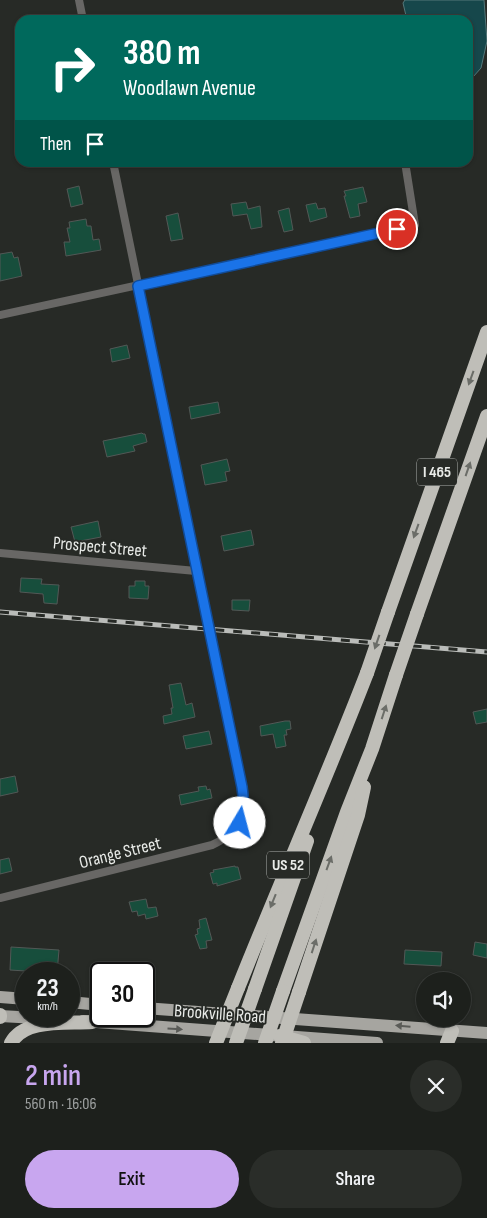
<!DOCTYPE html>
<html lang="en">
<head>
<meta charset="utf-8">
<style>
  body { margin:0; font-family:"Sofia Sans Condensed",sans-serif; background:#2a2d29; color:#f1f3f6; height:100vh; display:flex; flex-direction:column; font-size:19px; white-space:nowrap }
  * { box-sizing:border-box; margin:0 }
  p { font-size:16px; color:#a0a3a3 }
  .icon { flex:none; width:28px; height:28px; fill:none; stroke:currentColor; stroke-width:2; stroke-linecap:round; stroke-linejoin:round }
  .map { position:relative; height:1043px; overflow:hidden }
  .details { display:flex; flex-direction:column; background:#1d201c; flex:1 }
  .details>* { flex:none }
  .banner { position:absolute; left:15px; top:15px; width:458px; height:152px; border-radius:15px; box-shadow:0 1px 4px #0004,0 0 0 1px #3b3e3b; background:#00695c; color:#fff; overflow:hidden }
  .fabs { position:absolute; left:416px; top:972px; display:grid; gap:10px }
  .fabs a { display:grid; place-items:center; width:55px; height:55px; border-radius:50%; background:#1d201c; box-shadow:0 1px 4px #0004,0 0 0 1px #3b3e3b; font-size:25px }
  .speed { position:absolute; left:15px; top:962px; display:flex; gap:10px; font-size:25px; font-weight:700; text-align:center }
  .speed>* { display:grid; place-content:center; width:65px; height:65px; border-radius:50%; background:#1d201c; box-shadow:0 1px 4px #0004,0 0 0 1px #3b3e3b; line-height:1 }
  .speed small { font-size:12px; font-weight:400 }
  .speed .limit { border:2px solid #111; border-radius:8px; background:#fff; color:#111 }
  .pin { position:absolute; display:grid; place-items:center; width:42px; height:42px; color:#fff; margin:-21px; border:2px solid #fff; border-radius:50%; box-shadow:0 1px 5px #0007 }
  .me { position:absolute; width:55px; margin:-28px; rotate:8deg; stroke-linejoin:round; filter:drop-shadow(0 0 4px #0008) }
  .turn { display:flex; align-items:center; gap:18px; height:105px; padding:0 25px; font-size:22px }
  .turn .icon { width:65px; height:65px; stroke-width:2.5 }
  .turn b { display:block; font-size:35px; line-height:42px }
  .then { display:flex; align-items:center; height:48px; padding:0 25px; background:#0003; gap:10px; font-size:19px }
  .round { display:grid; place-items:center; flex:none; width:52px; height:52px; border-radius:26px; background:#2a2d29 }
  .head { display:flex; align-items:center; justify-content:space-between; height:85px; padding:0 25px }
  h1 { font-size:30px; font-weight:600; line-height:38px; color:#c8a6ef }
  .button { display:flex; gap:10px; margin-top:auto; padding:10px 25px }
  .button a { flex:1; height:58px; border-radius:30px; background:#c8a6ef; color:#111; font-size:20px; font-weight:600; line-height:58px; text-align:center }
  .button a+a { background:#2a2d29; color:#f1f3f6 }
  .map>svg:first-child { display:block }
</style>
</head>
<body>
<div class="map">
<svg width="487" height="1043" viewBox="0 0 487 1043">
  <rect width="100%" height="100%" fill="#272a26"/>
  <polygon fill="#16474b" stroke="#55787a" points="405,0 484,0 487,41 481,68 473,77 468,77 468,20 407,20 403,3"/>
  <g fill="#174e3c" stroke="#525856">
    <polygon points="79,186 83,204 71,207 67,189"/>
    <polygon points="363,187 367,202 358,204 360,216 350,218 344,196 346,196 344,191"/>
    <polygon points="246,202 248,209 260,206 262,227 251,229 247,214 233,216 231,204"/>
    <polygon points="316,203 318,209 325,208 327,217 310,222 306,205"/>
    <polygon points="289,208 293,230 284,232 278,211"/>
    <polygon points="178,213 183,239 171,241 166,216"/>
    <polygon points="86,219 87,226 91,226 93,240 99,239 101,250 66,256 64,242 70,242 67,228 70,228 69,222"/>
    <polygon points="12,252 14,258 18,257 22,276 0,281 0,254"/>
    <polygon points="127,345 130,358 112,362 110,349"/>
    <polygon points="218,402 220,413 191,419 189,407"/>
    <polygon points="142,433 143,434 145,434 147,442 133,446 135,451 107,457 103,441"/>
    <polygon points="227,459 230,471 225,472 227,481 205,485 201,465"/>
    <polygon points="98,521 101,537 75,542 71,527"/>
    <polygon points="251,530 254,545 224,551 221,536"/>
    <polygon points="21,578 42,579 41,584 59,585 57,604 44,603 43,594 20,592"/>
    <polygon points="135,581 145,581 145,586 149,586 148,599 129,598 129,586 135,586"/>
    <polygon points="232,600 250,600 249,611 232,610"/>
    <polygon points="181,683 186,705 192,703 195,717 164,724 163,716 172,714 171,708 173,708 169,685"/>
    <polygon points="487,709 487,722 476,724 473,712"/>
    <polygon points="285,721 290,721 291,729 286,730 287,735 284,735 286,746 276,748 273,734 261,736 260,726"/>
    <polygon points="209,731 212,744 186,749 183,736"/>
    <polygon points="15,776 18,792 0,796 0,779"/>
    <polygon points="206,786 207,790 210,789 212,798 181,805 179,795 199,791 198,787"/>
    <polygon points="9,858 12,871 0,874 0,860"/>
    <polygon points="235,866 235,867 238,867 241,879 217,886 217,883 213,884 210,873 214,872 213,870"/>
    <polygon points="146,899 148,908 156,907 158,916 146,919 145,914 138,916 137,911 132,912 129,902"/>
    <polygon points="206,918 212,940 206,941 207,948 200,949 195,935 198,934 197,929 200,928 199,920"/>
    <polygon points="475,942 487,944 487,958 473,955"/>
    <polygon points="11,947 59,950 57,973 10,970"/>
    <polygon points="405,950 442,952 441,966 404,964"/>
  </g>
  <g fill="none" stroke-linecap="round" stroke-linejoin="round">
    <g stroke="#686765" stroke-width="8">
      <polyline points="79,0 83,20"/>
      <polyline points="0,315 415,225 405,162"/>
      <polyline points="0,553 196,571"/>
      <path d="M0,898L212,845C241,832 246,817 241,787L113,162"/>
    </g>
    <g stroke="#a6a5a0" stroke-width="12">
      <polyline points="0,997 26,999"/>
      <polyline points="69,1002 101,1005"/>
      <polyline points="144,1008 487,1033"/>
      <polyline points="0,1016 55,1019"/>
      <polyline points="83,1021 377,1043"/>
    </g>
    <g stroke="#bfbeb8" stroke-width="14">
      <polyline points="388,612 487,332"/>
      <polyline points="417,614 487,416"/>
      <path d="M238,988C280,883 326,779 367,673"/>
      <polyline points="255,989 307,841"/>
      <polyline points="283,991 347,812 372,749 396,675"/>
      <polyline points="299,992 358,815 364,787"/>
      <polyline points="0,1015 0,1017"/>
      <polyline points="280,1036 304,1043"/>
      <path d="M11,1043C24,1018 67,1024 92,1022"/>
      <polyline points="447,1043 452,1031"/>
    </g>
    <defs>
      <polyline id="rail" points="0,612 487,652"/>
    </defs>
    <use href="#rail" stroke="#babcb9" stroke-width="5"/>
    <use href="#rail" stroke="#272a26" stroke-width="3" stroke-dasharray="9" stroke-linecap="butt"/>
    <g stroke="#bfbeb8" stroke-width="14">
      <polyline points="367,673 388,612"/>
      <polyline points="396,675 417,614"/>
      <polyline points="216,1043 238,988"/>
      <polyline points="236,1043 255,989"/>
      <polyline points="265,1043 283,991"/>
      <polyline points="282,1043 299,992"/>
    </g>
  </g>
  <defs><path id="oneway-solid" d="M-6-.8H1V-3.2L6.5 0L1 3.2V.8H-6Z" transform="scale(1.25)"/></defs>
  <g fill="#6b6d68">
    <use href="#oneway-solid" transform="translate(471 378) rotate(110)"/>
    <use href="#oneway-solid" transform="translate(468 469) rotate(-71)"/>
    <use href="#oneway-solid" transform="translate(416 531) rotate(110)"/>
    <use href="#oneway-solid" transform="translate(377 642) rotate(109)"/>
    <use href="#oneway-solid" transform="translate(384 712) rotate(-72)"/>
    <use href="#oneway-solid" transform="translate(329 863) rotate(-70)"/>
    <use href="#oneway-solid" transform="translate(273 901) rotate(112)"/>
    <use href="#oneway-solid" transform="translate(314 946) rotate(-72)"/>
  </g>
  <g fill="#5a5b57">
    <use href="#oneway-solid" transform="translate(403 1026) rotate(-175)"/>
    <use href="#oneway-solid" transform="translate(175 1029) rotate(4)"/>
  </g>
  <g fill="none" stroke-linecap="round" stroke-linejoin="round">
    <defs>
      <polyline id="route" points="240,823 244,804 242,787 138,286 397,229"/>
    </defs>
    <use href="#route" stroke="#114b97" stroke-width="12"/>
    <use href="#route" stroke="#1a73e8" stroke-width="9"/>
  </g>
  <g text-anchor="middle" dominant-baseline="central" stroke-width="4" stroke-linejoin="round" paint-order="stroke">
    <g fill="#272a26" stroke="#afb1ae" stroke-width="1">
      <rect x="417" y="458.5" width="40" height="27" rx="4"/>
      <rect x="267" y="851.5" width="42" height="27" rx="4"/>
    </g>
    <g font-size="16" font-weight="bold" fill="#e9ebe8">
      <text x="437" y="472">I 465</text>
      <text x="288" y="865">US 52</text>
    </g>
    <g font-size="18" fill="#e9ebe8" stroke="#272a26">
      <text transform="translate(100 547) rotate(5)">Prospect Street</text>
      <text transform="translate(120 853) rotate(-14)">Orange Street</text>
      <text transform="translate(220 1014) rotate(4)">Brookville Road</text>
    </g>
  </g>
</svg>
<div class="fabs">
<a><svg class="icon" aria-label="sound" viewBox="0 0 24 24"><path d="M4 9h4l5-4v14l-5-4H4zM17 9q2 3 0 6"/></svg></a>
</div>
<div class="speed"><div>23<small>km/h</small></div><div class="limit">30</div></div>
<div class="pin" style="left:397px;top:229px;background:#d93025"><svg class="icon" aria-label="arrive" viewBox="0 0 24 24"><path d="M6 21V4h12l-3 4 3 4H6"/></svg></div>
<svg class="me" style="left:240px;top:823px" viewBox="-20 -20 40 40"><circle r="19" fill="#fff"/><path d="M0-13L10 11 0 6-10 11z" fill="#1a73e8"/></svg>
<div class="banner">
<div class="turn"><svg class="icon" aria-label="right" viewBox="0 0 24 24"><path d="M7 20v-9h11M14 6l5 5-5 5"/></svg><div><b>380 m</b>Woodlawn Avenue</div></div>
<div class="then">Then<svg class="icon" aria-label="arrive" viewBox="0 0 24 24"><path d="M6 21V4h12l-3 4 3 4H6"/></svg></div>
</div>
</div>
<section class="details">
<div class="head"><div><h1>2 min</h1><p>560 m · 16:06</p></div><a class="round"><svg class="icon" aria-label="close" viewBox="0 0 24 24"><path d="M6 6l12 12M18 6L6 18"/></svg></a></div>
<div class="button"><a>Exit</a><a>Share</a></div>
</section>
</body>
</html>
